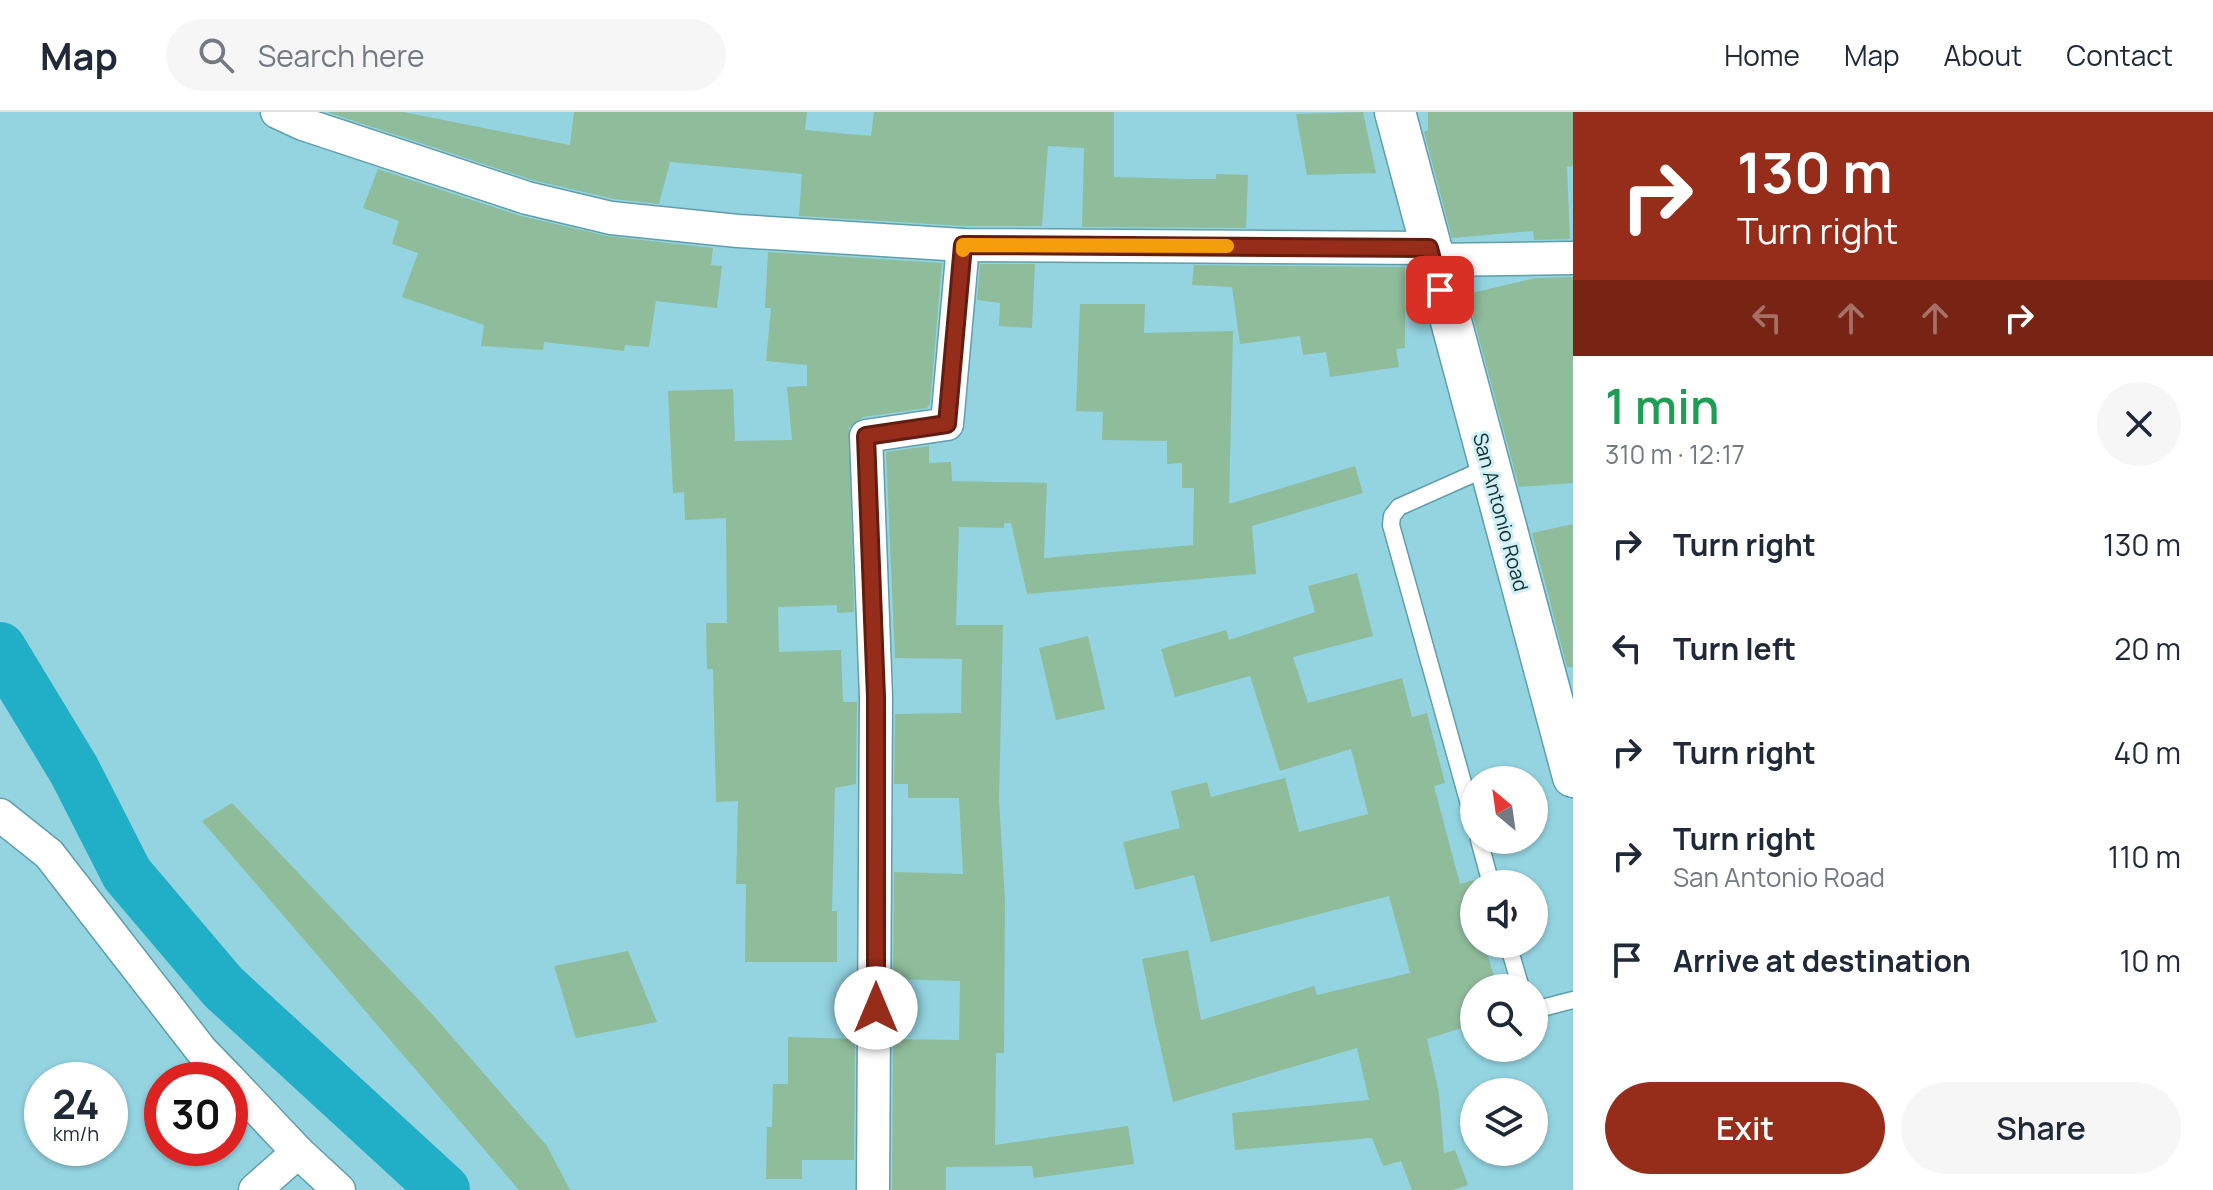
<!DOCTYPE html>
<html lang="en">
<head>
<meta charset="utf-8">
<style>
  body { margin:0; font-family:Manrope,sans-serif; background:#f6f6f7; color:#1f2937; height:100vh; display:flex; flex-direction:column; font-size:30px; white-space:nowrap }
  * { box-sizing:border-box; margin:0 }
  p { font-size:26px; color:#747a83 }
  .icon { flex:none; width:44px; height:44px; fill:none; stroke:currentColor; stroke-width:2; stroke-linecap:round; stroke-linejoin:round }
  .map { position:relative; flex:1; overflow:hidden }
  .sheet { display:flex; flex-direction:column; background:#fff; width:640px }
  .sheet>* { flex:none }
  .hud { background:#962d1a; color:#fff; overflow:hidden }
  .needle { width:52px; rotate:331deg }
  .controls { position:absolute; left:1460px; top:654px; display:grid; gap:16px }
  .controls a { display:grid; place-items:center; width:88px; height:88px; border-radius:50%; background:#fff; box-shadow:0 2px 6px #0004; font-size:40px }
  .speed { position:absolute; left:24px; top:950px; display:flex; gap:16px; font-size:40px; font-weight:700; text-align:center }
  .speed>* { display:grid; place-content:center; width:104px; height:104px; border-radius:50%; background:#fff; box-shadow:0 2px 6px #0004; line-height:1 }
  .speed small { font-size:20px; font-weight:400 }
  .speed .limit { border:12px solid #d22; background:#fff; color:#111 }
  .pin { position:absolute; display:grid; place-items:center; width:68px; height:68px; color:#fff; margin:-34px; border-radius:16px; box-shadow:0 4px 12px #0006 }
  .me { position:absolute; width:88px; margin:-44px; rotate:0deg; stroke-linejoin:round; filter:drop-shadow(0 0 6px #0008) }
  .turn { display:flex; align-items:center; gap:28px; height:168px; padding:0 32px; font-size:36px }
  .turn .icon { width:104px; height:104px; stroke-width:2.5 }
  .turn b { display:block; font-size:56px; line-height:68px }
  .lanes { display:flex; align-items:center; height:76px; padding:0 32px; background:#0003; justify-content:center; gap:40px; direction:ltr }
  .lanes .off { opacity:.35 }
  .round { display:grid; place-items:center; flex:none; width:84px; height:84px; border-radius:42px; background:#f6f6f7 }
  .summary { display:flex; align-items:center; justify-content:space-between; height:136px; padding:0 32px }
  h1 { font-size:48px; font-weight:600; line-height:60px; color:#1e9e55 }
  .button { display:flex; gap:16px; margin-top:auto; padding:16px 32px }
  .button a { flex:1; height:92px; border-radius:48px; background:#962d1a; color:#fff; font-size:32px; font-weight:600; line-height:92px; text-align:center }
  .button a+a { background:#f6f6f7; color:#1f2937 }
  ul { padding:0; list-style:none }
  li { display:flex; align-items:center; gap:24px; height:104px; padding:0 32px }
  li div { flex:1 }
  li b { display:block; font-size:30px }
  li em { font-style:normal }
  header { display:flex; align-items:center; gap:48px; box-sizing:border-box; height:112px; padding:0 40px; background:#fff; border-bottom:2px solid #e0e1e3 }
  header strong { font-size:38px }
  nav { display:flex; gap:44px; margin-inline-start:auto; font-size:28px }
  .search { width:560px; height:72px; background:#f6f6f7; display:flex; align-items:center; gap:20px; box-sizing:border-box; padding:0 28px; border-radius:44px; color:#747a83; font-size:30px }
  main { display:flex; flex:1; min-height:0 }
  .map>svg:first-child { display:block }
</style>
</head>
<body>
<header>
<strong>Map</strong>
<div class="search"><svg class="icon" aria-label="search" viewBox="0 0 24 24"><circle cx="10" cy="10" r="6"/><path d="M15 15l6 6"/></svg>Search here</div>
<nav><a>Home</a><a>Map</a><a>About</a><a>Contact</a></nav>
</header>
<main>
<div class="map">
<svg width="1573" height="1078" viewBox="0 0 1573 1078">
  <rect width="100%" height="100%" fill="#94d4e1"/>
  <g fill="none" stroke-linecap="round" stroke-linejoin="round">
    <polyline stroke="#21afc7" stroke-width="52" points="0,536 74,658 127,762 223,875 444,1078"/>
  </g>
  <g fill="#8fbc9b">
    <polygon points="327,0 403,0 570,33 574,0 807,0 805,18 871,24 874,0 1114,0 1114,65 1188,67 1216,67 1216,62 1248,63 1246,116 1082,115 1084,36 1048,34 1042,114 964,114 799,104 802,62 670,50 659,92 614,87 532,68"/>
    <polygon points="1363,0 1376,61 1307,63 1296,2"/>
    <polygon points="1428,0 1573,0 1573,54 1567,55 1570,127 1534,128 1533,119 1452,126 1424,20 1428,18"/>
    <polygon points="378,57 521,104 607,124 713,136 711,153 722,154 717,196 656,189 649,235 625,233 624,239 544,230 543,238 481,234 484,213 402,185 418,141 392,132 399,109 363,96"/>
    <polygon points="768,140 942,151 930,292 927,296 863,305 849,316 854,500 837,501 837,493 778,495 779,540 841,538 843,590 857,590 856,672 835,676 832,799 837,799 837,850 745,850 746,772 736,772 738,689 716,690 713,557 707,557 706,511 727,511 726,406 685,408 684,380 673,381 668,279 733,277 735,329 792,328 787,275 807,274 807,253 766,249 771,196 765,196"/>
    <polygon points="980,152 1035,152 1032,216 999,214 1000,191 977,188"/>
    <polygon points="1194,153 1405,155 1405,236 1396,237 1399,255 1330,265 1326,240 1303,243 1300,224 1240,232 1232,175 1192,173"/>
    <polygon points="1573,165 1573,371 1519,375 1467,182 1536,166"/>
    <polygon points="1080,192 1145,192 1144,221 1233,219 1229,392 1355,354 1363,381 1252,414 1256,462 1027,482 1011,411 1004,411 1004,416 959,415 956,513 1003,513 999,688 1005,789 1004,941 996,941 995,1033 1128,1014 1134,1052 1034,1066 1032,1054 946,1055 946,1078 892,1078 893,927 959,928 960,869 893,867 894,760 963,762 959,686 908,686 908,672 894,672 895,602 961,601 962,547 895,546 886,340 929,334 929,351 951,350 952,369 1047,371 1044,446 1193,433 1194,376 1182,376 1182,351 1167,352 1167,329 1102,328 1103,300 1076,299"/>
    <polygon points="1573,412 1573,555 1567,555 1532,421"/>
    <polygon points="1357,461 1373,524 1293,545 1308,591 1402,566 1412,605 1427,601 1445,671 1434,674 1460,772 1474,768 1474,832 1484,832 1498,876 1474,876 1474,912 1427,927 1439,981 1444,1041 1455,1038 1468,1073 1453,1078 1412,1078 1401,1049 1383,1054 1372,1026 1235,1038 1232,1001 1369,988 1357,936 1173,990 1155,911 1142,847 1188,838 1201,908 1314,874 1317,883 1410,861 1389,784 1211,830 1194,763 1135,778 1123,730 1180,716 1171,679 1207,670 1211,685 1285,666 1299,720 1368,702 1351,637 1280,659 1250,564 1175,585 1161,537 1226,518 1229,528 1315,500 1308,474"/>
    <polygon points="1088,524 1105,597 1056,608 1039,536"/>
    <polygon points="232,691 432,902 547,1034 570,1078 519,1078 202,709"/>
    <polygon points="628,839 657,910 576,926 554,854"/>
    <polygon points="788,925 855,927 854,1048 802,1048 802,1067 766,1067 767,1015 772,1015 773,972 788,972"/>
  </g>
  <g fill="none" stroke-linecap="round" stroke-linejoin="round">
    <defs>
      <g id="service">
        <polyline points="1474,710 1391,413 1392,404 1399,395 1489,355"/>
        <polyline points="1479,728 1491,772"/>
        <polyline points="1508,832 1521,876"/>
        <polyline points="1534,893 1542,896 1573,888"/>
      </g>
      <g id="minor">
        <polyline points="277,0 303,12 527,86 611,106 738,119 963,133 1429,136"/>
        <polyline points="1432,148 1573,146"/>
        <polyline points="0,703 49,742 201,938 230,968"/>
        <polyline points="230,968 298,1040"/>
        <polyline points="255,1078 298,1040 339,1078"/>
        <polyline points="873,1078 876,585 866,324 947,312 963,133"/>
      </g>
      <polyline id="tertiary" points="1395,0 1573,665"/>
    </defs>
    <use href="#service" stroke="#5f9eab" stroke-width="19"/>
    <use href="#minor" stroke="#5f9eab" stroke-width="35"/>
    <use href="#tertiary" stroke="#5f9eab" stroke-width="43"/>
    <use href="#service" stroke="#fff" stroke-width="16"/>
    <use href="#minor" stroke="#fff" stroke-width="32"/>
    <use href="#tertiary" stroke="#fff" stroke-width="40"/>
  </g>
  <g fill="none" stroke-linecap="round" stroke-linejoin="round">
    <defs>
      <polyline id="route" points="876,896 876,585 866,324 947,312 963,133 1429,136 1440,178"/>
    </defs>
    <use href="#route" stroke="#621d11" stroke-width="20"/>
    <use href="#route" stroke="#962d1a" stroke-width="14"/>
    <polyline stroke="#f59e0b" stroke-width="14" points="963,138 963,133 1227,134"/>
  </g>
  <g text-anchor="middle" dominant-baseline="central" stroke-width="6" stroke-linejoin="round" paint-order="stroke">
    <g font-size="20" fill="#132e33" stroke="#d0eff5">
      <text transform="translate(1501 400) rotate(75)">San Antonio Road</text>
    </g>
  </g>
</svg>
<div class="controls">
<a><svg class="needle" viewBox="-14 -14 28 28"><path d="M0-13l5 13h-10z" fill="#e53935"/><path d="M0 13l5-13h-10z" fill="#747a83"/></svg></a>
<a><svg class="icon" aria-label="sound" viewBox="0 0 24 24"><path d="M4 9h4l5-4v14l-5-4H4zM17 9q2 3 0 6"/></svg></a>
<a><svg class="icon" aria-label="search" viewBox="0 0 24 24"><circle cx="10" cy="10" r="6"/><path d="M15 15l6 6"/></svg></a>
<a><svg class="icon" aria-label="layers" viewBox="0 0 24 24"><path d="M12 4l9 5-9 5-9-5zM3 14l9 5 9-5"/></svg></a>
</div>
<div class="speed"><div>24<small>km/h</small></div><div class="limit">30</div></div>
<div class="pin" style="left:1440px;top:178px;background:#d93025"><svg class="icon" aria-label="arrive" viewBox="0 0 24 24"><path d="M6 21V4h12l-3 4 3 4H6"/></svg></div>
<svg class="me" style="left:876px;top:896px" viewBox="-20 -20 40 40"><circle r="19" fill="#fff"/><path d="M0-13L10 11 0 6-10 11z" fill="#962d1a"/></svg>
</div>
<section class="sheet">
<div class="hud">
<div class="turn"><svg class="icon" aria-label="right" viewBox="0 0 24 24"><path d="M7 20v-9h11M14 6l5 5-5 5"/></svg><div><b>130 m</b>Turn right</div></div>
<div class="lanes"><svg class="icon off" aria-label="left" viewBox="0 0 24 24"><path d="M17 20v-9H6M10 6l-5 5 5 5"/></svg><svg class="icon off" aria-label="ahead" viewBox="0 0 24 24"><path d="M12 20V5M6 11l6-6 6 6"/></svg><svg class="icon off" aria-label="ahead" viewBox="0 0 24 24"><path d="M12 20V5M6 11l6-6 6 6"/></svg><svg class="icon" aria-label="right" viewBox="0 0 24 24"><path d="M7 20v-9h11M14 6l5 5-5 5"/></svg></div>
</div>
<div class="summary"><div><h1>1 min</h1><p>310 m · 12:17</p></div><a class="round"><svg class="icon" aria-label="close" viewBox="0 0 24 24"><path d="M6 6l12 12M18 6L6 18"/></svg></a></div>
<ul>
<li><svg class="icon" aria-label="right" viewBox="0 0 24 24"><path d="M7 20v-9h11M14 6l5 5-5 5"/></svg><div><b>Turn right</b></div><em>130 m</em></li>
<li><svg class="icon" aria-label="left" viewBox="0 0 24 24"><path d="M17 20v-9H6M10 6l-5 5 5 5"/></svg><div><b>Turn left</b></div><em>20 m</em></li>
<li><svg class="icon" aria-label="right" viewBox="0 0 24 24"><path d="M7 20v-9h11M14 6l5 5-5 5"/></svg><div><b>Turn right</b></div><em>40 m</em></li>
<li><svg class="icon" aria-label="right" viewBox="0 0 24 24"><path d="M7 20v-9h11M14 6l5 5-5 5"/></svg><div><b>Turn right</b><p>San Antonio Road</p></div><em>110 m</em></li>
<li><svg class="icon" aria-label="arrive" viewBox="0 0 24 24"><path d="M6 21V4h12l-3 4 3 4H6"/></svg><div><b>Arrive at destination</b></div><em>10 m</em></li>
</ul>
<div class="button"><a>Exit</a><a>Share</a></div>
</section>
</main>
</body>
</html>
